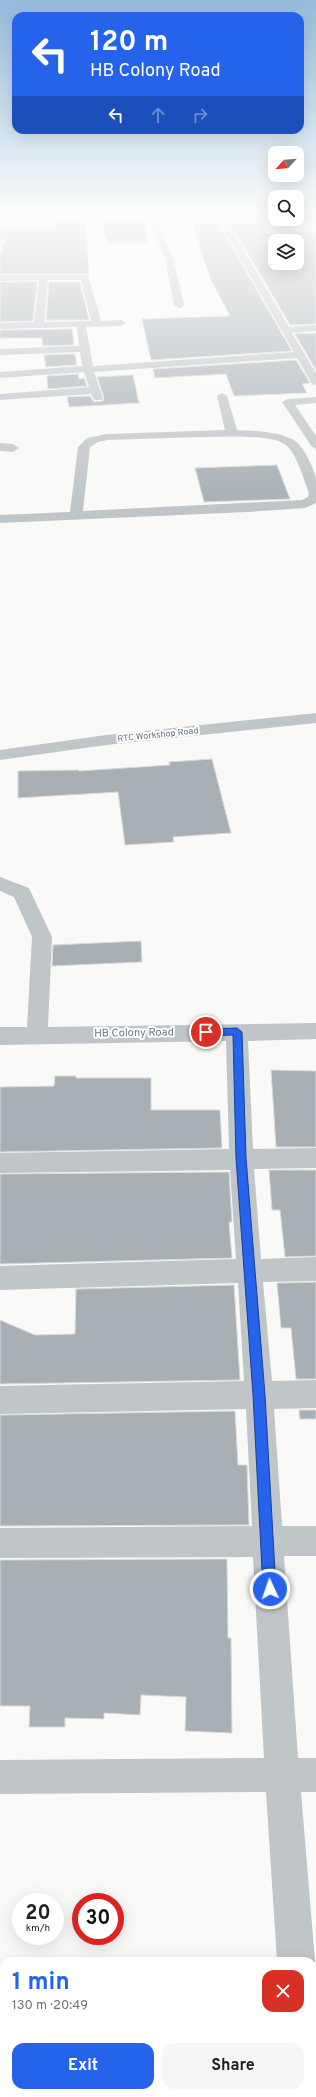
<!DOCTYPE html>
<html lang="en">
<head>
<meta charset="utf-8">
<style>
  body { margin:0; font-family:Overpass,sans-serif; background:#f6f6f6; color:#202124; height:100vh; display:flex; flex-direction:column; font-size:15px; white-space:nowrap }
  * { box-sizing:border-box; margin:0 }
  p { font-size:13px; color:#757577 }
  .icon { flex:none; width:22px; height:22px; fill:none; stroke:currentColor; stroke-width:2; stroke-linecap:round; stroke-linejoin:round }
  .map { position:relative; flex:1; overflow:hidden }
  .side { position:absolute; left:0px; top:1957px; width:316px; height:140px; display:flex; flex-direction:column; background:#fff; border-radius:12px 12px 0 0; box-shadow:0 4px 16px #0002 }
  .side>* { flex:none }
  .guide { position:absolute; left:12px; top:12px; width:292px; height:122px; border-radius:12px; box-shadow:0 4px 16px #0002; background:#2563eb; color:#fff; overflow:hidden }
  .needle { width:26px; rotate:244deg }
  .controls { position:absolute; left:268px; top:146px; display:grid; gap:8px }
  .controls a { display:grid; place-items:center; width:36px; height:36px; border-radius:8px; background:#fff; box-shadow:0 4px 16px #0002; font-size:20px }
  .speed { position:absolute; left:12px; top:1893px; display:flex; gap:8px; font-size:20px; font-weight:700; text-align:center }
  .speed>* { display:grid; place-content:center; width:52px; height:52px; border-radius:50%; background:#fff; box-shadow:0 4px 16px #0002; line-height:1 }
  .speed small { font-size:10px; font-weight:400 }
  .speed .limit { border:6px solid #d22; background:#fff; color:#111 }
  .pin { position:absolute; display:grid; place-items:center; width:34px; height:34px; color:#fff; margin:-17px; border:2px solid #fff; border-radius:50%; box-shadow:0 1px 4px #0007 }
  .me { position:absolute; width:44px; margin:-22px; rotate:357deg; stroke-linejoin:round; filter:drop-shadow(0 0 3px #0008) }
  .turn { display:flex; align-items:center; gap:14px; height:84px; padding:0 12px; font-size:18px }
  .turn .icon { width:52px; height:52px; stroke-width:2.5 }
  .turn b { display:block; font-size:28px; line-height:34px }
  .lanes { display:flex; align-items:center; height:38px; padding:0 12px; background:#0003; justify-content:center; gap:20px; direction:ltr }
  .lanes .off { opacity:.35 }
  .round { display:grid; place-items:center; flex:none; width:42px; height:42px; border-radius:12px; background:#f6f6f6 }
  .summary { display:flex; align-items:center; justify-content:space-between; height:68px; padding:0 12px }
  h1 { font-size:24px; font-weight:700; line-height:30px; color:#2563eb }
  .cta { display:flex; gap:8px; margin-top:auto; padding:8px 12px }
  .cta a { flex:1; height:46px; border-radius:12px; background:#2563eb; color:#fff; font-size:16px; font-weight:700; line-height:46px; text-align:center }
  .cta a+a { background:#f6f6f6; color:#202124 }
  .map>svg:first-child { display:block }
</style>
</head>
<body>
<div class="map">
<svg width="316" height="2097" viewBox="0 0 316 2097">
  <rect width="100%" height="100%" fill="#f9f9f7"/>
  <g fill="#a8b0b6" stroke="#dbdbd9" fill-rule="evenodd">
    <polygon points="0,214 50,214 48,221 86,222 89,274 0,274 0,257 5,240 0,240 0,228 52,228 57,226 52,222 0,222"/>
    <polygon points="146,221 147,243 108,243 101,222"/>
    <polygon points="218,223 292,351 151,360 142,319 230,316 210,278 192,224"/>
    <path d="M230,223H262L267,233L316,232V324L290,325ZM275,241H297V263H275Z"/>
    <polygon points="0,282 37,282 33,321 0,322"/>
    <polygon points="49,282 80,282 89,320 46,320"/>
    <polygon points="72,329 74,345 43,346 42,338 0,338 0,330"/>
    <polygon points="316,333 316,370 295,334"/>
    <polygon points="75,354 77,365 46,367 44,355"/>
    <polygon points="296,360 310,383 302,384 307,393 234,396 226,374 155,378 153,369"/>
    <polygon points="78,374 79,379 84,378 87,386 48,389 47,376"/>
    <polygon points="133,375 139,403 69,407 67,397 90,396 94,402 103,401 104,398 97,377"/>
    <polygon points="277,465 290,499 204,502 195,468"/>
    <polygon points="212,759 231,833 173,837 174,842 125,845 118,792 18,798 18,771 79,770 79,771 170,765 169,762"/>
    <polygon points="141,941 142,962 52,966 53,945"/>
    <polygon points="271,1070 316,1071 316,1147 276,1147"/>
    <polygon points="55,1076 76,1076 76,1078 151,1078 151,1110 220,1110 222,1148 0,1152 0,1087 54,1086"/>
    <polygon points="269,1170 316,1170 316,1256 285,1257 280,1210 272,1210"/>
    <polygon points="229,1172 232,1222 229,1222 232,1258 0,1264 0,1174"/>
    <polygon points="316,1282 316,1379 296,1379 291,1328 281,1328 277,1283"/>
    <polygon points="234,1285 240,1380 0,1384 0,1320 35,1335 75,1334 76,1289"/>
    <polygon points="299,1410 316,1410 316,1419 300,1419"/>
    <polygon points="235,1411 238,1465 247,1465 249,1525 0,1526 0,1415"/>
    <polygon points="227,1559 228,1638 231,1638 232,1733 185,1731 186,1697 141,1695 140,1715 104,1713 104,1719 65,1718 65,1727 29,1727 30,1706 0,1706 0,1560"/>
  </g>
  <g fill="none" stroke-linecap="round" stroke-linejoin="round">
    <g fill="#c0c5c8" fill-rule="evenodd">
      <polygon points="145,210 153,210 173,258 184,305 182,307 179,308 174,305 165,258"/>
      <path d="M212,210H220L289,327L316,325V331L292,333L316,373V385L312,384L297,358L94,372L103,398L102,400H94L91,394L0,400V394L89,387L84,372L0,378V372L82,366L80,352L0,355V349L79,346L77,327L0,329V323L34,322L39,280L0,281V275H88L101,321L121,320L126,323L121,326L86,327L93,366L294,352ZM48,280H81L91,321L44,322Z"/>
      <polygon points="0,223 52,223 56,225 52,227 0,227"/>
      <path d="M222,393L227,396L237,430C255,431 275,431 292,439C303,444 313,467 316,478C316,486 316,495 316,503L305,508L247,512L0,523V515L70,512L78,447L87,438L107,434L225,430L217,396ZM202,437C222,437 275,433 288,447C299,459 303,479 309,493L308,497L302,500L83,511L90,447L98,442L107,440Z"/>
      <polygon points="316,397 316,403 295,405 316,436 316,449 312,447 282,402 288,399"/>
      <polygon points="0,443 13,444 19,448 13,452 0,451"/>
      <polygon points="316,713 316,723 106,745 0,760 0,750 106,735"/>
      <polygon points="0,877 29,888 52,937 48,1027 316,1023 316,1039 248,1041 253,1149 316,1148 316,1168 254,1169 261,1259 316,1257 316,1281 263,1282 272,1381 316,1380 316,1408 274,1409 282,1526 316,1526 316,1556 284,1556 298,1758 316,1758 316,1792 301,1792 315,1961 312,1968 312,1961 277,1961 266,1792 0,1794 0,1760 264,1758 253,1557 0,1558 0,1528 252,1526 246,1409 0,1414 0,1386 244,1381 238,1283 0,1290 0,1266 236,1259 230,1170 0,1173 0,1153 229,1149 226,1041 0,1045 0,1027 27,1027 32,937 14,897 0,891"/>
      <rect x="312" y="2012" width="4" height="38"/>
      <polygon points="312,2076 316,2077 316,2097 286,2097 286,2093 312,2093"/>
    </g>
    <polygon fill="#d6dbde" fill-rule="evenodd" points="111,210 221,210 217,212 115,212"/>
  </g>
  <linearGradient id="sky" x2="0" y2="1"><stop stop-color="#95bbdb"/><stop offset="0.42" stop-color="#fcfcfb"/><stop offset="1" stop-color="#fcfcfb" stop-opacity="0"/></linearGradient>
  <rect width="316" height="503" fill="url(#sky)"/>
  <polygon fill="#2563eb" stroke="#184099" points="237,1028 242,1032 246,1158 265,1395 276,1589 274,1594 270,1596 265,1594 263,1589 253,1395 236,1158 233,1035 206,1036 202,1032 206,1029"/>
  <g text-anchor="middle" dominant-baseline="central" stroke-width="4" stroke-linejoin="round" paint-order="stroke">
    <g font-size="9" fill="#667680" stroke="#fff">
      <text transform="translate(158 735) rotate(-6)">RTC Workshop Road</text>
    </g>
    <g font-size="11" fill="#667680" stroke="#fff">
      <text transform="translate(134 1033) rotate(-1)">HB Colony Road</text>
    </g>
  </g>
</svg>
<div class="controls">
<a><svg class="needle" viewBox="-14 -14 28 28"><path d="M0-13l5 13h-10z" fill="#e53935"/><path d="M0 13l5-13h-10z" fill="#757577"/></svg></a>
<a><svg class="icon" aria-label="search" viewBox="0 0 24 24"><circle cx="10" cy="10" r="6"/><path d="M15 15l6 6"/></svg></a>
<a><svg class="icon" aria-label="layers" viewBox="0 0 24 24"><path d="M12 4l9 5-9 5-9-5zM3 14l9 5 9-5"/></svg></a>
</div>
<div class="speed"><div>20<small>km/h</small></div><div class="limit">30</div></div>
<div class="pin" style="left:206px;top:1032px;background:#d93025"><svg class="icon" aria-label="arrive" viewBox="0 0 24 24"><path d="M6 21V4h12l-3 4 3 4H6"/></svg></div>
<svg class="me" style="left:270px;top:1589px" viewBox="-20 -20 40 40"><circle r="17" fill="#2563eb" stroke="#fff" stroke-width="3"/><path d="M0-11L8 9 0 5-8 9z" fill="#fff"/></svg>
<div class="guide">
<div class="turn"><svg class="icon" aria-label="left" viewBox="0 0 24 24"><path d="M17 20v-9H6M10 6l-5 5 5 5"/></svg><div><b>120 m</b>HB Colony Road</div></div>
<div class="lanes"><svg class="icon" aria-label="left" viewBox="0 0 24 24"><path d="M17 20v-9H6M10 6l-5 5 5 5"/></svg><svg class="icon off" aria-label="ahead" viewBox="0 0 24 24"><path d="M12 20V5M6 11l6-6 6 6"/></svg><svg class="icon off" aria-label="right" viewBox="0 0 24 24"><path d="M7 20v-9h11M14 6l5 5-5 5"/></svg></div>
</div>
<section class="side">
<div class="summary"><div><h1>1 min</h1><p>130 m · 20:49</p></div><a class="round" style="background:#d93025;color:#fff"><svg class="icon" aria-label="close" viewBox="0 0 24 24"><path d="M6 6l12 12M18 6L6 18"/></svg></a></div>
<div class="cta"><a>Exit</a><a>Share</a></div>
</section>
</div>
</body>
</html>
